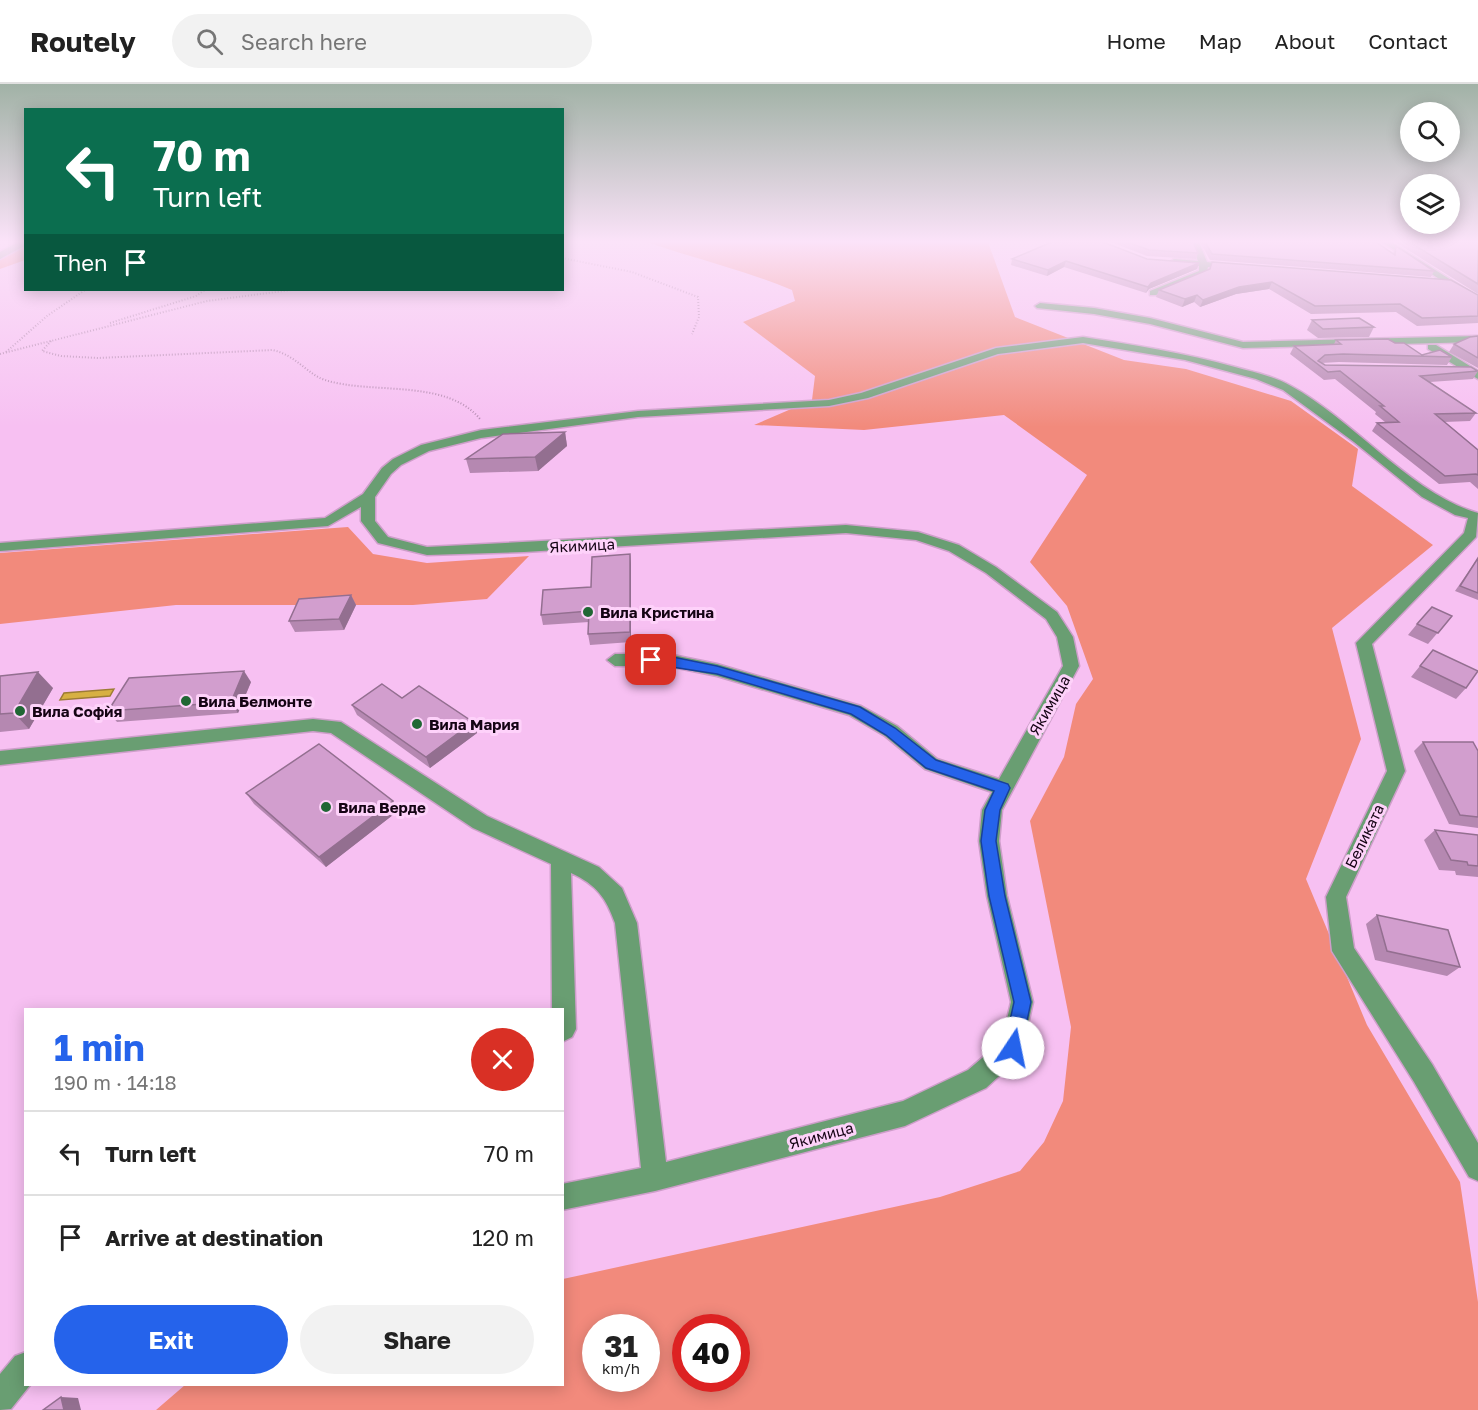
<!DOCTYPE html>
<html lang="en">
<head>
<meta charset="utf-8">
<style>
  body { margin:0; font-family:"Golos Text",sans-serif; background:#f2f2f2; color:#222; height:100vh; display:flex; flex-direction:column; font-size:22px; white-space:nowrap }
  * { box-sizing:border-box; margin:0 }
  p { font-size:20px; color:#767676 }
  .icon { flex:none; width:33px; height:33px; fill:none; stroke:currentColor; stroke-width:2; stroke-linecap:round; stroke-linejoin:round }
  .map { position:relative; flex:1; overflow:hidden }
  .drawer { position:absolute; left:24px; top:924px; width:540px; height:378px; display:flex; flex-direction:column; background:#fff; border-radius:0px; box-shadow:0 3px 15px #0003 }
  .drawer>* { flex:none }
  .hud { position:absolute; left:24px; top:24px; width:540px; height:183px; border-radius:0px; box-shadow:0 3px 15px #0003; background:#0b6e4f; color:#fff; overflow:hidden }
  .tools { position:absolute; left:1400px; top:18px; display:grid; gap:12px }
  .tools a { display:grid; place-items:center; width:60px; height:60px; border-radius:50%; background:#fff; box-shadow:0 3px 15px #0003; font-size:30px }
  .speed { position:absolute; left:582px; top:1230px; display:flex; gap:12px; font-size:30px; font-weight:700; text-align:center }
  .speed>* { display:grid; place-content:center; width:78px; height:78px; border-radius:50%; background:#fff; box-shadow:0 3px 15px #0003; line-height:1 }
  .speed small { font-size:15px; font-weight:400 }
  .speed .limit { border:9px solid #d22; background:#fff; color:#111 }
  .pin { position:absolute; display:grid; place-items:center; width:51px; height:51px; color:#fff; margin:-26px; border-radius:12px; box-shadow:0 3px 9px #0006 }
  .me { position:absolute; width:66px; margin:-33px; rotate:11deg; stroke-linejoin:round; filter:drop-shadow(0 0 4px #0008) }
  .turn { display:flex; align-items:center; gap:21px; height:126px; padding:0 30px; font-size:27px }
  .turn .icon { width:78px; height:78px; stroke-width:2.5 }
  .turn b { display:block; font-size:42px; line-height:51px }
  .then { display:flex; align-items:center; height:57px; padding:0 30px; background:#0003; gap:12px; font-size:22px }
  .round { display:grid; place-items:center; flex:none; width:63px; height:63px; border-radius:32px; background:#f2f2f2 }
  .head { display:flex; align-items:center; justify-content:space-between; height:102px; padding:0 30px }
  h1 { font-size:36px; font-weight:700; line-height:45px; color:#2563eb }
  .primary-button { display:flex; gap:12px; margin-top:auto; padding:12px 30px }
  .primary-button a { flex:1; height:69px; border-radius:36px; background:#2563eb; color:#fff; font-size:24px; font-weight:700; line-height:69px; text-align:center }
  .primary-button a+a { background:#f2f2f2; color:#222 }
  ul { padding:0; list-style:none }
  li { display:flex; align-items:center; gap:18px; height:84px; padding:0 30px; border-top:2px solid #e0e0e0 }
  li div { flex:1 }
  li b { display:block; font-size:22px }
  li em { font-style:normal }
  header { display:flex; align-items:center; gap:36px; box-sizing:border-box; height:84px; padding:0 30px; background:#fff; border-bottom:2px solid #e0e0e0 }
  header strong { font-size:28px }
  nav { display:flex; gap:33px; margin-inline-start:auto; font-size:21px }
  .search { width:420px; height:54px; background:#f2f2f2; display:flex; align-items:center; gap:15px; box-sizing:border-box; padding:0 21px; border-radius:33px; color:#767676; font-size:22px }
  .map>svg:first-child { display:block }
</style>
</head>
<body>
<header>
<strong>Routely</strong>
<div class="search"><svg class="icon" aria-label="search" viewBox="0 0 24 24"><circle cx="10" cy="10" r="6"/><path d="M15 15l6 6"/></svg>Search here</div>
<nav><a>Home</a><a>Map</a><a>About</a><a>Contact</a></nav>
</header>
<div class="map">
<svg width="1478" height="1326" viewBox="0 0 1478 1326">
  <rect width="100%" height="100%" fill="#f7c0f2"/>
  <g fill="#f28a7c" fill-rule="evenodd">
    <path d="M647,158H988L1015,233L1124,276L1186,285L1291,317L1358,365L1352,402L1433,461L1332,544L1361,655L1306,795L1367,941L1460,1098L1478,1218V1326H156L185,1301L562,1300L563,1195L940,1113L1020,1087L1044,1058L1063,1017L1071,943L1030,737L1064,673L1076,620L1093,595L1067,522L1030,478L1087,391L1004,331L864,346L754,341L812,316L815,292L743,238L795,217L792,206C745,186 695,175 647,158ZM596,1244H646V1294H596ZM686,1244H736V1294H686Z"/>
    <polygon points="25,159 25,176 0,185 0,174"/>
    <polygon points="348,443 373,470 427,479 529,472 487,515 413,521 176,521 0,540 0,469"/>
  </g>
  <polygon fill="#d7b043" stroke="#9d7c35" stroke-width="1.5" points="114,605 110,612 60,616 64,609"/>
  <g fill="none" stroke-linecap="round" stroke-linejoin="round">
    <defs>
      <g id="minor">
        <polygon points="18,158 26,158 26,161 0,175 0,168"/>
        <polygon points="1191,158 1199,158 1207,178 1238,182 1234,185 1208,183 1206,190 1156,211 1150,211 1150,207 1199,187 1199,182 1170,178 1174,175 1198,177"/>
        <polygon points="1382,158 1391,158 1478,213 1478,220"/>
        <polygon points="1040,219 1094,224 1150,234 1243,258 1478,252 1478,258 1243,264 1150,240 1094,230 1037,224 1035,222"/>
        <path d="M1083,253C1134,261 1185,269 1235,283C1253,288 1274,292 1291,302C1352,335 1413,411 1478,429L1476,453L1372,560L1405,687L1346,813L1354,864L1432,980L1478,1059V1097L1469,1093L1414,998L1332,867L1326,813L1387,687L1356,559L1464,449L1468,434L1455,431L1422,413L1354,358L1283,306L1256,295L1185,276L1083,259L998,270L868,314L829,322L638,333L481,354L429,367L401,381L391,390L375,413V437L388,453L427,463L846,441L918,448L959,461L996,483L1057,528L1073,553L1079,582L1002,726L999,757L1007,812L1033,918L1021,972L986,1004L905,1042L655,1107L562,1126V1100L641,1084L615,839C606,814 597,801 571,789L576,945L572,953L564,957L562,926H552L551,780L473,744L331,649L313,647L0,681V667L313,635L341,638L487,732L599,783L622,804L637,839L666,1078L903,1017L968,986L1002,957L1011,918L987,812L979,757L982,726L992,708L925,685L885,652L849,631L717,592L668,582H615L607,576L615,570H668L717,580L861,622L897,642L937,675L999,695L1063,582L1057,553L1046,535L986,489L949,467L916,456L846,449L524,468L427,471L378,459L361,437V423L328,442L0,467V459L325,434L363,410L382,384L393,375L421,361L481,346L638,327L829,316L861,309L996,264Z"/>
        <polygon points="1428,261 1436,261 1478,287 1478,295 1428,265"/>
        <polygon points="26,1268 26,1300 31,1300 11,1325 0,1326 0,1290 15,1272"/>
      </g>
    </defs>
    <use href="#minor" stroke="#ce9eca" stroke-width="3"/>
    <g stroke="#b287ae" stroke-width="2" stroke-dasharray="1 2" stroke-linecap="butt">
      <polyline points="562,174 632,188 698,213 699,233 692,250"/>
      <polyline points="110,239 196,212 205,206"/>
      <path d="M51,257L42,267L61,272L98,274L273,266C297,272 307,290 325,296C372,311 446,294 480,335"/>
      <polyline points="6,268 47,232 85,206"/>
      <polyline points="0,270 207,217 291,206"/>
    </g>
    <use href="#minor" fill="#699e72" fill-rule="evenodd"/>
  </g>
  <g fill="#b588b1">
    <polygon points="1045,158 1103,158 1147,175 1199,179 1197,185 1149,205 1146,209 1064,183 1047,192 1011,181 1012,175 1048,159"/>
    <polygon points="1111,158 1193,158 1198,169 1196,175 1147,172"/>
    <polygon points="1200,158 1376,158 1393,169 1396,162 1434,187 1431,193 1210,176"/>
    <polygon points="1395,158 1478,158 1478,210"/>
    <polygon points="1210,185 1478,211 1478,239 1417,242 1396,228 1311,230 1269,205 1236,210 1200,223 1194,218 1182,223 1156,213 1159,206"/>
    <polygon points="1312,236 1374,243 1369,253 1318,254 1307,246"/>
    <polygon points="1478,252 1478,284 1449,268 1454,260"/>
    <polygon points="1336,256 1395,259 1422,271 1452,273 1447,281 1339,278 1321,279 1325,281 1478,287 1473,295 1430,298 1476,329 1470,337 1444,338 1478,366 1478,405 1470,398 1439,400 1372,347 1377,339 1385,338 1375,330 1376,328 1335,295 1324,296 1290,270 1294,262 1334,260"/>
    <polygon points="565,348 567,362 538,387 470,389 466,375"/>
    <polygon points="630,470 631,481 631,558 590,561 588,550 589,538 543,541 541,531 591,503"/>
    <polygon points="1478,474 1478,516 1455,507"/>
    <polygon points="351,511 356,521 344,546 295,548 289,537"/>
    <polygon points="1452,532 1428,560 1408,551 1417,540"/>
    <polygon points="1433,566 1466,604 1456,615 1411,593"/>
    <polygon points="0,592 53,604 29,645 0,648"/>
    <polygon points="251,598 238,629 117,638 108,627"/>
    <polygon points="402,614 473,638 477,649 430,684 357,631 352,621"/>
    <polygon points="1423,658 1478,667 1478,744 1449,740 1414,667"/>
    <polygon points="246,709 393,717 398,727 326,783 254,720"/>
    <polygon points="1435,746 1478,751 1478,793 1456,791 1455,787 1439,786 1424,756"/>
    <polygon points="1377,831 1460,883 1447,892 1375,876 1366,840"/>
  </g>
  <g fill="#936f90">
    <polygon points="1066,177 1064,183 1047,192 1048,186"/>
    <polygon points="1199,179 1197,185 1149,205 1146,209 1148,203 1151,199"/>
    <polygon points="1272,198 1269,205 1236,210 1200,223 1203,216 1239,203"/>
    <polygon points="1197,211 1194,218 1182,223 1185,215"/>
    <polygon points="565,348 567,362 538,387 535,373"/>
    <polygon points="630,470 631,481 631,558 630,548"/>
    <polygon points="351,511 356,521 344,546 339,535"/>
    <polygon points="244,587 251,598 238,629 231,618"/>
    <polygon points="38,588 53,604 29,645 14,629"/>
    <polygon points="473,638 477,649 430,684 426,673"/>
    <polygon points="393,717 398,727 326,783 319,773"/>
    <polygon points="61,1313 78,1314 81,1326 64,1326"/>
  </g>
  <g fill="#d29ece" stroke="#936f90" stroke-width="1.5">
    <polygon points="1052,158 1103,158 1147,175 1199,179 1151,199 1148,203 1066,177 1048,186 1012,175"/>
    <polygon points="1127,158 1193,158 1198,169 1149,166"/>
    <polygon points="1205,158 1376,158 1395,171 1396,162 1434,187 1212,170"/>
    <polygon points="1409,158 1478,158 1478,200"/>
    <polygon points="1212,178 1451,196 1478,211 1478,232 1422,234 1400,220 1315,222 1272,198 1239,203 1203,216 1197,211 1185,215 1159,206 1210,185"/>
    <polygon points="1359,234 1374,243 1323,245 1312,236"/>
    <polygon points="1478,252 1478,274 1454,260 1470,253"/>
    <polygon points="1388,255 1395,259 1404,259 1422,271 1440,266 1452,273 1343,270 1325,271 1318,277 1325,281 1471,283 1478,287 1420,292 1476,329 1435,330 1478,366 1478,391 1476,390 1445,392 1377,339 1399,338 1380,322 1384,322 1340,287 1328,288 1294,262 1341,260 1336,256"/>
    <polygon points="565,348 535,373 466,375 503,350"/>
    <polygon points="630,470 630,548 588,550 589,527 541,531 543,506 591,503 592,473"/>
    <polygon points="1478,474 1478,509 1460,502"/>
    <polygon points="351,511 339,535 289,537 299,515"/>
    <polygon points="1432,523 1452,532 1438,549 1417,540"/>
    <polygon points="1433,566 1478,587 1466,604 1420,582"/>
    <polygon points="244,587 231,618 108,627 129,594"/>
    <polygon points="38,588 14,629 0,630 0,592"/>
    <polygon points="382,600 402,614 419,602 473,638 426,673 352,621"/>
    <polygon points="1423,658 1473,658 1478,667 1478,733 1460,731"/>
    <polygon points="319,660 393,717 319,773 246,709"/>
    <polygon points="1435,746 1478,751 1478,782 1468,781 1467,778 1451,776"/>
    <polygon points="1377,831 1448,846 1460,883 1387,867"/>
    <polygon points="61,1313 64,1326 43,1326"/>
  </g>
  <linearGradient id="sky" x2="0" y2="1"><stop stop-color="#a1b2a6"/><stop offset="0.46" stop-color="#fbe3f9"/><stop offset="1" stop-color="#fbe3f9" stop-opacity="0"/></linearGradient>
  <rect width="1478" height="343" fill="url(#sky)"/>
  <polygon fill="#2563eb" stroke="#184099" stroke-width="1.5" points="651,572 668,572 717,582 860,623 895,644 936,676 1008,700 1010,704 1000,726 996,757 1005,812 1031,918 1020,970 1013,973 1007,970 1004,964 1014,918 989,812 981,757 985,726 994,707 926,684 886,651 851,630 717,590 646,579 644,576"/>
  <g fill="#206734" stroke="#fed2fa" stroke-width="2">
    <circle cx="588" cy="528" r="6"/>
    <circle cx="186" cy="617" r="6"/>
    <circle cx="20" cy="627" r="6"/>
    <circle cx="417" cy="640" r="6"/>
    <circle cx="326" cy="723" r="6"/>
  </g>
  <g text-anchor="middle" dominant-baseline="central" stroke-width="6" stroke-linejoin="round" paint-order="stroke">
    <g font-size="15" fill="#150414" stroke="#fed2fa">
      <text transform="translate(582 461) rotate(-3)">Якимица</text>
      <text transform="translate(1049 621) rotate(-60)">Якимица</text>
      <text transform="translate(1364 752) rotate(-64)">Беликата</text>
      <text transform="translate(821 1051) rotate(-15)">Якимица</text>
    </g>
    <g font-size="15" font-weight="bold" fill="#150414" stroke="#fed2fa" text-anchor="start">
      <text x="600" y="528">Вила Кристина</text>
      <text x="198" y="617">Вила Белмонте</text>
      <text x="32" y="627">Вила Софѝя</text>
      <text x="429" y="640">Вила Мария</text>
      <text x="338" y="723">Вила Верде</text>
    </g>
  </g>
</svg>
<div class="tools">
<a><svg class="icon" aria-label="search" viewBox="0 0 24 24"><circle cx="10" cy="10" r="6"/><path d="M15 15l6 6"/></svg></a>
<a><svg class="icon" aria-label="layers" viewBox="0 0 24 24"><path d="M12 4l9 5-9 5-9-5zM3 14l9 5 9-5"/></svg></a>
</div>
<div class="speed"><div>31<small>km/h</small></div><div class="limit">40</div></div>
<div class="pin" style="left:651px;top:576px;background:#d93025"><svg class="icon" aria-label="arrive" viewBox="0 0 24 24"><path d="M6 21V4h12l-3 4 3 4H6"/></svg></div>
<svg class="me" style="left:1013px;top:964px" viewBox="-20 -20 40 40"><circle r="19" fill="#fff"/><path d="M0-13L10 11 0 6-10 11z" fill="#2563eb"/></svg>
<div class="hud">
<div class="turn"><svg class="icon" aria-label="left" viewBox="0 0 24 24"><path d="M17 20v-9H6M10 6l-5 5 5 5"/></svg><div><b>70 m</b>Turn left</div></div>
<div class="then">Then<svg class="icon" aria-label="arrive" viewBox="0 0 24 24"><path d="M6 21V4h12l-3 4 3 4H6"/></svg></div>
</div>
<section class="drawer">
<div class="head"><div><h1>1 min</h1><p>190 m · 14:18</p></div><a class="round" style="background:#d93025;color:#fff"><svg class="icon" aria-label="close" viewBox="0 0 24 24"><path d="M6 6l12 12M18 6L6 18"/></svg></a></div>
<ul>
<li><svg class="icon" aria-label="left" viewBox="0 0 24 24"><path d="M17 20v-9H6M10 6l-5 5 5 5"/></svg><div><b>Turn left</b></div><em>70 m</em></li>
<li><svg class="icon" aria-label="arrive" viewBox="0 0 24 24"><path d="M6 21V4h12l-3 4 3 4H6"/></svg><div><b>Arrive at destination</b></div><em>120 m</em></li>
</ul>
<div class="primary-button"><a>Exit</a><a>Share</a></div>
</section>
</div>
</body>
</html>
